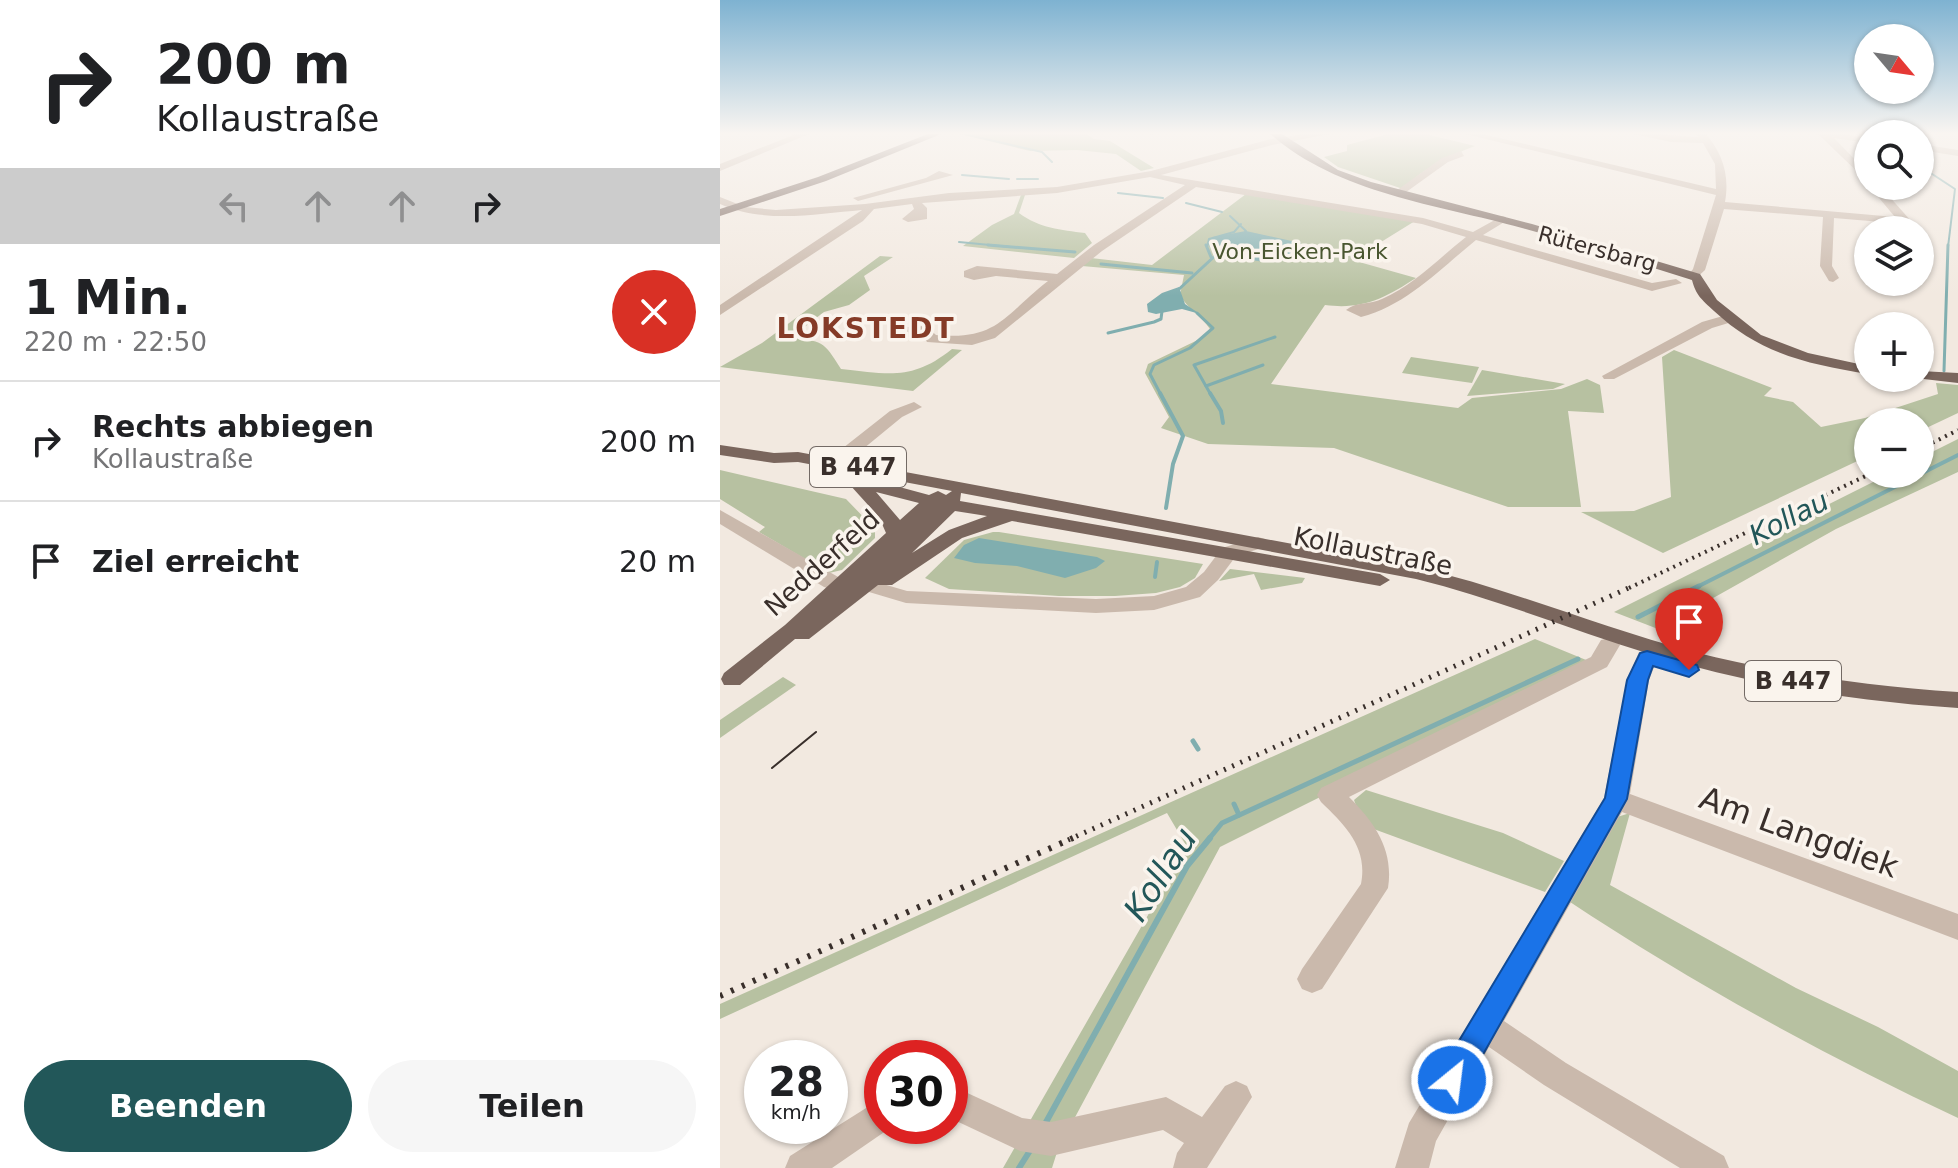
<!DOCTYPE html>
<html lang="de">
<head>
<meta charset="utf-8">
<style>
  body { margin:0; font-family:"DejaVu Sans",sans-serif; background:#f6f6f6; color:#202124; height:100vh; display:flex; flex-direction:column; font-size:30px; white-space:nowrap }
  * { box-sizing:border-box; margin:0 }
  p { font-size:26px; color:#757577 }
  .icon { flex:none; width:44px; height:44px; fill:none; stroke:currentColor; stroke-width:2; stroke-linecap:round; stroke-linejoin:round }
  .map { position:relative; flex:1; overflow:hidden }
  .sheet { display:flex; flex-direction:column; background:#fff; width:720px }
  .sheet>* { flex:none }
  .hud { background:#fff; color:#202124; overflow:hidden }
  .needle { width:52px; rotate:119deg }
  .tools { position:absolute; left:1134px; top:24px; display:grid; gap:16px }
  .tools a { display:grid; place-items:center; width:80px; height:80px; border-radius:50%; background:#fff; box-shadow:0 2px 6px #0004; font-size:40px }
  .speed { position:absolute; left:24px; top:1040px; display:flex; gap:16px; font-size:40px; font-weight:700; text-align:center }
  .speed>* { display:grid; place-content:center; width:104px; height:104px; border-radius:50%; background:#fff; box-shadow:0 2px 6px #0004; line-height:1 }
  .speed small { font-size:20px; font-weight:400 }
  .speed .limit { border:12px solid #d22; background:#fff; color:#111 }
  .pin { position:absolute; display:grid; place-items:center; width:68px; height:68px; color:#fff; margin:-82px -34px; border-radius:50% 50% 50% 0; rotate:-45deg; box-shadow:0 0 8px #0007 }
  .pin .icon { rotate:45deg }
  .me { position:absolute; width:88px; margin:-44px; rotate:29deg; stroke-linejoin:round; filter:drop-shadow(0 0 6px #0008) }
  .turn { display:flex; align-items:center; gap:28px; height:168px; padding:0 24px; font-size:36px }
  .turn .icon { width:104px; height:104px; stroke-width:2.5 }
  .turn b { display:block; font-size:56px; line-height:68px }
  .lanes { display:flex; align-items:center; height:76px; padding:0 24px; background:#0003; justify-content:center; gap:40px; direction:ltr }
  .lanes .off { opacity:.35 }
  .round { display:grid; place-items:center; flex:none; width:84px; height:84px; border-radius:42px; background:#f6f6f6 }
  .headline { display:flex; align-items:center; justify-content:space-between; height:136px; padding:0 24px }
  h1 { font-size:48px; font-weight:700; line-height:60px }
  .action { display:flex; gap:16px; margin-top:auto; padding:16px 24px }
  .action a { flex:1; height:92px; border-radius:48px; background:#225759; color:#fff; font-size:32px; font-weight:700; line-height:92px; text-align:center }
  .action a+a { background:#f6f6f6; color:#202124 }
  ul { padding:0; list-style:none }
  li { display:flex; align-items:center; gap:24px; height:120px; padding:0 24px; border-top:2px solid #e0e0e0 }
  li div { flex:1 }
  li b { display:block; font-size:30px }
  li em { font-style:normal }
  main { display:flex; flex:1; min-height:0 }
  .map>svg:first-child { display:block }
</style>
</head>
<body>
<main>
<section class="sheet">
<div class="hud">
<div class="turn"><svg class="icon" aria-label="right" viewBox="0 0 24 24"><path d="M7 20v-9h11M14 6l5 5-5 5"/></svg><div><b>200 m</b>Kollaustraße</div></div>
<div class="lanes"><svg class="icon off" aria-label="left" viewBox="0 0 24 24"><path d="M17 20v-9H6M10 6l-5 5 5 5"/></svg><svg class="icon off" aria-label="ahead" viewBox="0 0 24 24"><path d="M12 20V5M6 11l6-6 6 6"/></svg><svg class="icon off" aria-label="ahead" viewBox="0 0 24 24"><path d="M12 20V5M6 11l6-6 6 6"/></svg><svg class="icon" aria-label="right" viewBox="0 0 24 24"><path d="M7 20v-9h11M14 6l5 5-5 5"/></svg></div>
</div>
<div class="headline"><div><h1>1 Min.</h1><p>220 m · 22:50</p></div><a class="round" style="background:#d93025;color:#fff"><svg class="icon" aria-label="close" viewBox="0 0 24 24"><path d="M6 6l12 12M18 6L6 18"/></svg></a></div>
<ul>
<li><svg class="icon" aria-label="right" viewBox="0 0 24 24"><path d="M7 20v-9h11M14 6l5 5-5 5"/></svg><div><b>Rechts abbiegen</b><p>Kollaustraße</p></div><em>200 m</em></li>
<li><svg class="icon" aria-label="arrive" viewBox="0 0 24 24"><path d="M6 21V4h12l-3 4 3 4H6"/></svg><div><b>Ziel erreicht</b></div><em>20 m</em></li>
</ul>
<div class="action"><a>Beenden</a><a>Teilen</a></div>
</section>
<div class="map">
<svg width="1238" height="1168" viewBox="0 0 1238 1168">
  <rect width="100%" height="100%" fill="#f2e9e0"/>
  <g fill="#b7c1a1">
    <polygon points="364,132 374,139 390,141 434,168 421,171 396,154 357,150 310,151 235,133"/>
    <path d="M676,132H697L755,146C727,157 705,167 683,189L618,167L604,157L627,151V145Z"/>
    <path d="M526,194L695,221L632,260L696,278C665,298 643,310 605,305L551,384L738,408L752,398L841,389L867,379L880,385L884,413L848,411L861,507H788L614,448L488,444L441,428L449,417L425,373L428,364L484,337L490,329C481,316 467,308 460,295L464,275L362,266L371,258L432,265Z"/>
    <path d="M301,195H305L299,213C319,228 341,230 365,233L372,243L354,258L243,246L272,225L294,214Z"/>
    <path d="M160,256L173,257L144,276L150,290L129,305L104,312L70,338C102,341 103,340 121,369C169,374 192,381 232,349L242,350L193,391L0,367L42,343Z"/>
    <polygon points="954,350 1052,388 1044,396 1073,402 1101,427 1145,418 1218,394 1216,383 1238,385 1238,413 1200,431 1200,422 1148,422 1148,456 943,553 861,512 914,511 951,497 942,357"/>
    <polygon points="691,357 759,367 752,383 682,373"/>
    <polygon points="762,370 845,384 833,389 747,396"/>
    <polygon points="1238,439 1238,472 1116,529 938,629 894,612 1169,474 1200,474 1200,458"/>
    <polygon points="0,470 126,499 155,529 155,538 122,570 109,573 39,532 45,527 0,499"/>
    <polygon points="273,532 279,532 483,564 475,578 460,587 436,593 395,596 339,596 229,589 205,578 244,540"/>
    <polygon points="510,569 585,578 582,583 541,590 534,574 499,581"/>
    <polygon points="815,639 871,662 500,847 338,1149 332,1168 283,1168 467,847 447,813 0,1019 0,1004"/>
    <polygon points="63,677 76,685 0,738 0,720"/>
    <polygon points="646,790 783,833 844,861 825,892 651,828 639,814 634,800"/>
    <path d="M910,813L890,885L1076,988L1158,1027L1238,1071V1118C1102,1054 972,983 847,900L894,818Z"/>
  </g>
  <g fill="#80aeaf">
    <polygon points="526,231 581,243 566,260 545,262 495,255 488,244 493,237"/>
    <polygon points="459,287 465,304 480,314 462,309 436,314 428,312 427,304 442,293"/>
    <polygon points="259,538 377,557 385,561 376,568 345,578 297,566 255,563 234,558 244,545"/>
  </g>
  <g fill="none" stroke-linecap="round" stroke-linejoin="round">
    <g stroke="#80aeaf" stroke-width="2">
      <polyline points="236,132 322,152 332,162"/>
      <polyline points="1200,166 1235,189 1228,247"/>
      <polyline points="242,175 289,179"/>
      <polyline points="297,179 318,179"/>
      <polyline points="398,193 443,198"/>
      <polyline points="466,203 502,212"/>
      <polyline points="510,216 526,231 523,234"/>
      <polyline points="239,242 291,247"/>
      <polyline points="487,247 489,239 514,232 521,224"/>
    </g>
    <g stroke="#80aeaf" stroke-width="3">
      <polyline points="268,245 355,252"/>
      <polyline points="486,245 491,257"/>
      <polyline points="381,264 472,273"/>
      <polyline points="457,291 497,254"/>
      <polyline points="388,333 434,322 441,319 442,311"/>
      <polyline points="1224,371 1228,245"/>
      <polyline points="486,386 543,365"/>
      <polyline points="441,395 430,374 434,365 470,348 493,328 477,313"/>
      <polyline points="491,395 474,365 555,337"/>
    </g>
    <g stroke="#80aeaf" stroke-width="4">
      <polyline points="440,393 463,436 453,464 446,508"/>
      <polyline points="490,393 501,411 503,423"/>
      <polyline points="435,577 437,562"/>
      <polyline points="975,588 1238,455"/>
    </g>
    <g stroke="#80aeaf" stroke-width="5">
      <polyline points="918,617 979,586"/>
      <polyline points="473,741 478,749"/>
      <polyline points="514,804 519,815"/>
      <polyline points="488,840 502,823 858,659"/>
    </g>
    <g stroke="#80aeaf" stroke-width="6">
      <polyline points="325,1124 467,866 490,838"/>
      <polyline points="299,1168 311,1149"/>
    </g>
    <g fill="#cab9ac" fill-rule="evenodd">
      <polygon points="81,132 94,132 0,171 0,164"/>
      <polygon points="421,132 437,132 432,135"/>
      <path d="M598,132H620L552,145L441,175L703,218L753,232L782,216L786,217V221L763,235L932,283L956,279L962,283L932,291L756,240C720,269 687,305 641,317L626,310C637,301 650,305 662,299C694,285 719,258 746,237L702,224L476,187L382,251L275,338L252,345L207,342L202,334L186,338L179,334L187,327L206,326L216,335C278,341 284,315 328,281L276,276L254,280L244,277V271L257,266L337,274L374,245L465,185L430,177L337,193L202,203L207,208V219L188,222L182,219L194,209L192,204L154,209L143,221L0,315V305L142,210C95,214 45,224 0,204V197L25,207L56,210L145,204L229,193L337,187L431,171L551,139Z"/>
      <path d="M737,132H754L996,189L995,164L983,143L951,142L904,132L978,137L974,132H984C1002,152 1010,174 1005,202L1175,217L1149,186H1160L1191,221L1185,224L1114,218L1112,266L1119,278L1113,282L1109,281L1100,266L1103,217L1004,209L985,270L973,281L967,277L973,269L996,195Z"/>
      <polygon points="1096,132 1148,137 1148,143 1114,138 1148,173 1148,182"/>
      <polygon points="1183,132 1193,132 1195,134 1185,134"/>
      <polygon points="1200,144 1238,150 1238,156 1200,150"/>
      <polygon points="741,151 744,156 728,162 682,195 673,193 722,158"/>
      <polygon points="219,171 233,175 138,201 133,198 206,178"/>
      <polygon points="1010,314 1017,318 1015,321 992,328 894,379 884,379 882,376 982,322"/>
      <polygon points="194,402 202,407 182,417 121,467 109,467 106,463 109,459 170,411"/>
      <polygon points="0,510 127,582 130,586 120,592 104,587 0,524"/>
      <polygon points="538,537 545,539 548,543 545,547 516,556 498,580 480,597 434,610 376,613 186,603 139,589 136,585 146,579 187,591 376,599 434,596 466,587 484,572 502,548"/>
      <path d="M889,638L897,640L900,645L887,667L629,797C655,823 674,850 668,888L602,989L592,993L582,989L577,979L582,969L641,884C648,848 626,826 601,802L597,795L601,788L871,657L881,640Z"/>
      <polygon points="927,650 935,652 938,657 929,680 910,794 1238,914 1238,940 902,812 784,1021 846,1063 1004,1156 1009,1168 960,1168 824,1085 769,1047 716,1141 709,1168 675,1168 689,1123 884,798 907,680 919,652"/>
      <polygon points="516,1081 527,1086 532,1097 487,1168 453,1168 457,1153 464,1143 443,1130 331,1156 300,1151 230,1118 230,1085 302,1118 331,1122 446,1097 482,1117 505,1086"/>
      <polygon points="162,1098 162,1126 173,1126 112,1168 65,1168 70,1156"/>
    </g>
    <g fill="#7a665d" fill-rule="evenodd">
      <polygon points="213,132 226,132 106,181 0,216 0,209 98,177"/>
      <path d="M548,132H559L618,170L651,182L812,224L980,274L997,300L1041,335L1088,353L1148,366V374C1088,364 1040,354 994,311C981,299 976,295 972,280C915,262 859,244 802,228C716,204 617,194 548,132Z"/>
      <polygon points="1200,371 1238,373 1238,383 1195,378 1200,378"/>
      <path d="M0,445L54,453L78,452L696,567C791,589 880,627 974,652C1061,674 1149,686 1238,692V708C1134,701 1033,685 933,655C854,631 777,599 696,579L241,493L240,501L660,574L670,580L660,586L292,521L242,538L172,585H158L89,639H75L20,685H4L1,679L4,673L65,625L166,533L159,517L130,485L112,481L109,477L112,473L135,475L209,495L218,491L226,495L232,491L78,462L54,463L0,455ZM156,492L199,503L180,520ZM235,511L267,516L229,530L192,553Z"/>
    </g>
    <polyline stroke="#392f2b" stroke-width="2" points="52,768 96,732"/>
    <g stroke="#392f2b" stroke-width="4" stroke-dasharray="2 5" stroke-linecap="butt">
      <polyline points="1200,449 1238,430"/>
      <polyline points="909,588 1150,474"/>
    </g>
    <polyline stroke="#392f2b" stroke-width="5" stroke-dasharray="2 7" stroke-linecap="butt" points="348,840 913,586"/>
    <polyline stroke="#392f2b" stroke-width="6" stroke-dasharray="3 9" stroke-linecap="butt" points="0,996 353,838"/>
  </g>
  <linearGradient id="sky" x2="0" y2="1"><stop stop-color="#7eb2d1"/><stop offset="0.45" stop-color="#f9f5f1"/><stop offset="1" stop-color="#f9f5f1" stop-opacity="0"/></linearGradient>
  <rect width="1238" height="296" fill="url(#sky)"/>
  <polygon fill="#1a73e8" stroke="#114b97" stroke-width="2" points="927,651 977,665 979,670 969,677 933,666 928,680 907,799 743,1090 732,1094 722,1090 718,1080 722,1069 885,798 907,680 920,653"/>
  <g text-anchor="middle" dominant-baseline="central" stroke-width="7" stroke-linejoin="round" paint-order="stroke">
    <g font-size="22" fill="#392f2b" stroke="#faf4ed">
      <text transform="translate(877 249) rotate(15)">Rütersbarg</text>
    </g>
    <g font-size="22" fill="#495630" stroke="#faf4ed">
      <text x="580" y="251">Von-Eicken-Park</text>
    </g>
    <g fill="#faf4ed" stroke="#736a65" stroke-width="2">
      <rect x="90" y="447" width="96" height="40" rx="6"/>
      <rect x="1025" y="661" width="96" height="40" rx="6"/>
    </g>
    <g font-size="24" font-weight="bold" fill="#392f2b">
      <text x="138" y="467">B 447</text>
      <text x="1073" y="681">B 447</text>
    </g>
    <g font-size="26" fill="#392f2b" stroke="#faf4ed">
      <text transform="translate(653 551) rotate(11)">Kollaustraße</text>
      <text transform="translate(102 563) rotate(-42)">Nedderfeld</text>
    </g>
    <g font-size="28" font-weight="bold" letter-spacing="2" fill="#853b27" stroke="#faf4ed">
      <text x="146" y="328">LOKSTEDT</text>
    </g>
    <g font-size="28" font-style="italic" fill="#225759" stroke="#faf4ed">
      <text transform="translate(1069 518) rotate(-27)">Kollau</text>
    </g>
    <g font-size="32" fill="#392f2b" stroke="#faf4ed">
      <text transform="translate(1079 832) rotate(20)">Am Langdiek</text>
    </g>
    <g font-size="34" font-style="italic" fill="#225759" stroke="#faf4ed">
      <text transform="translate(440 874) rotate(-57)">Kollau</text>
    </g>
  </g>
</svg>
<div class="tools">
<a><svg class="needle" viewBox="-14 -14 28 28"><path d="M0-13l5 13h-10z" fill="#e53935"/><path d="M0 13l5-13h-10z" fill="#757577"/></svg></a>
<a><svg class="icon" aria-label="search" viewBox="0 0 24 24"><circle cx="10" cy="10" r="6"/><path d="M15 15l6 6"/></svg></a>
<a><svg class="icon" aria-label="layers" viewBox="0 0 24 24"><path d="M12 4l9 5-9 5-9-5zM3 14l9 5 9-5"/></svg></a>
<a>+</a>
<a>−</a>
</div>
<div class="speed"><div>28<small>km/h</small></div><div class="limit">30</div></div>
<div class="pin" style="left:969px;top:670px;background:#d93025"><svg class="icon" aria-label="arrive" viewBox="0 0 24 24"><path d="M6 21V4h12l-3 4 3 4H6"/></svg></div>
<svg class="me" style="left:732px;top:1080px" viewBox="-20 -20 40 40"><circle r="17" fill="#1a73e8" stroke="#fff" stroke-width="3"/><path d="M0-11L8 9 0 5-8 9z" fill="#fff"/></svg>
</div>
</main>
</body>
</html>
